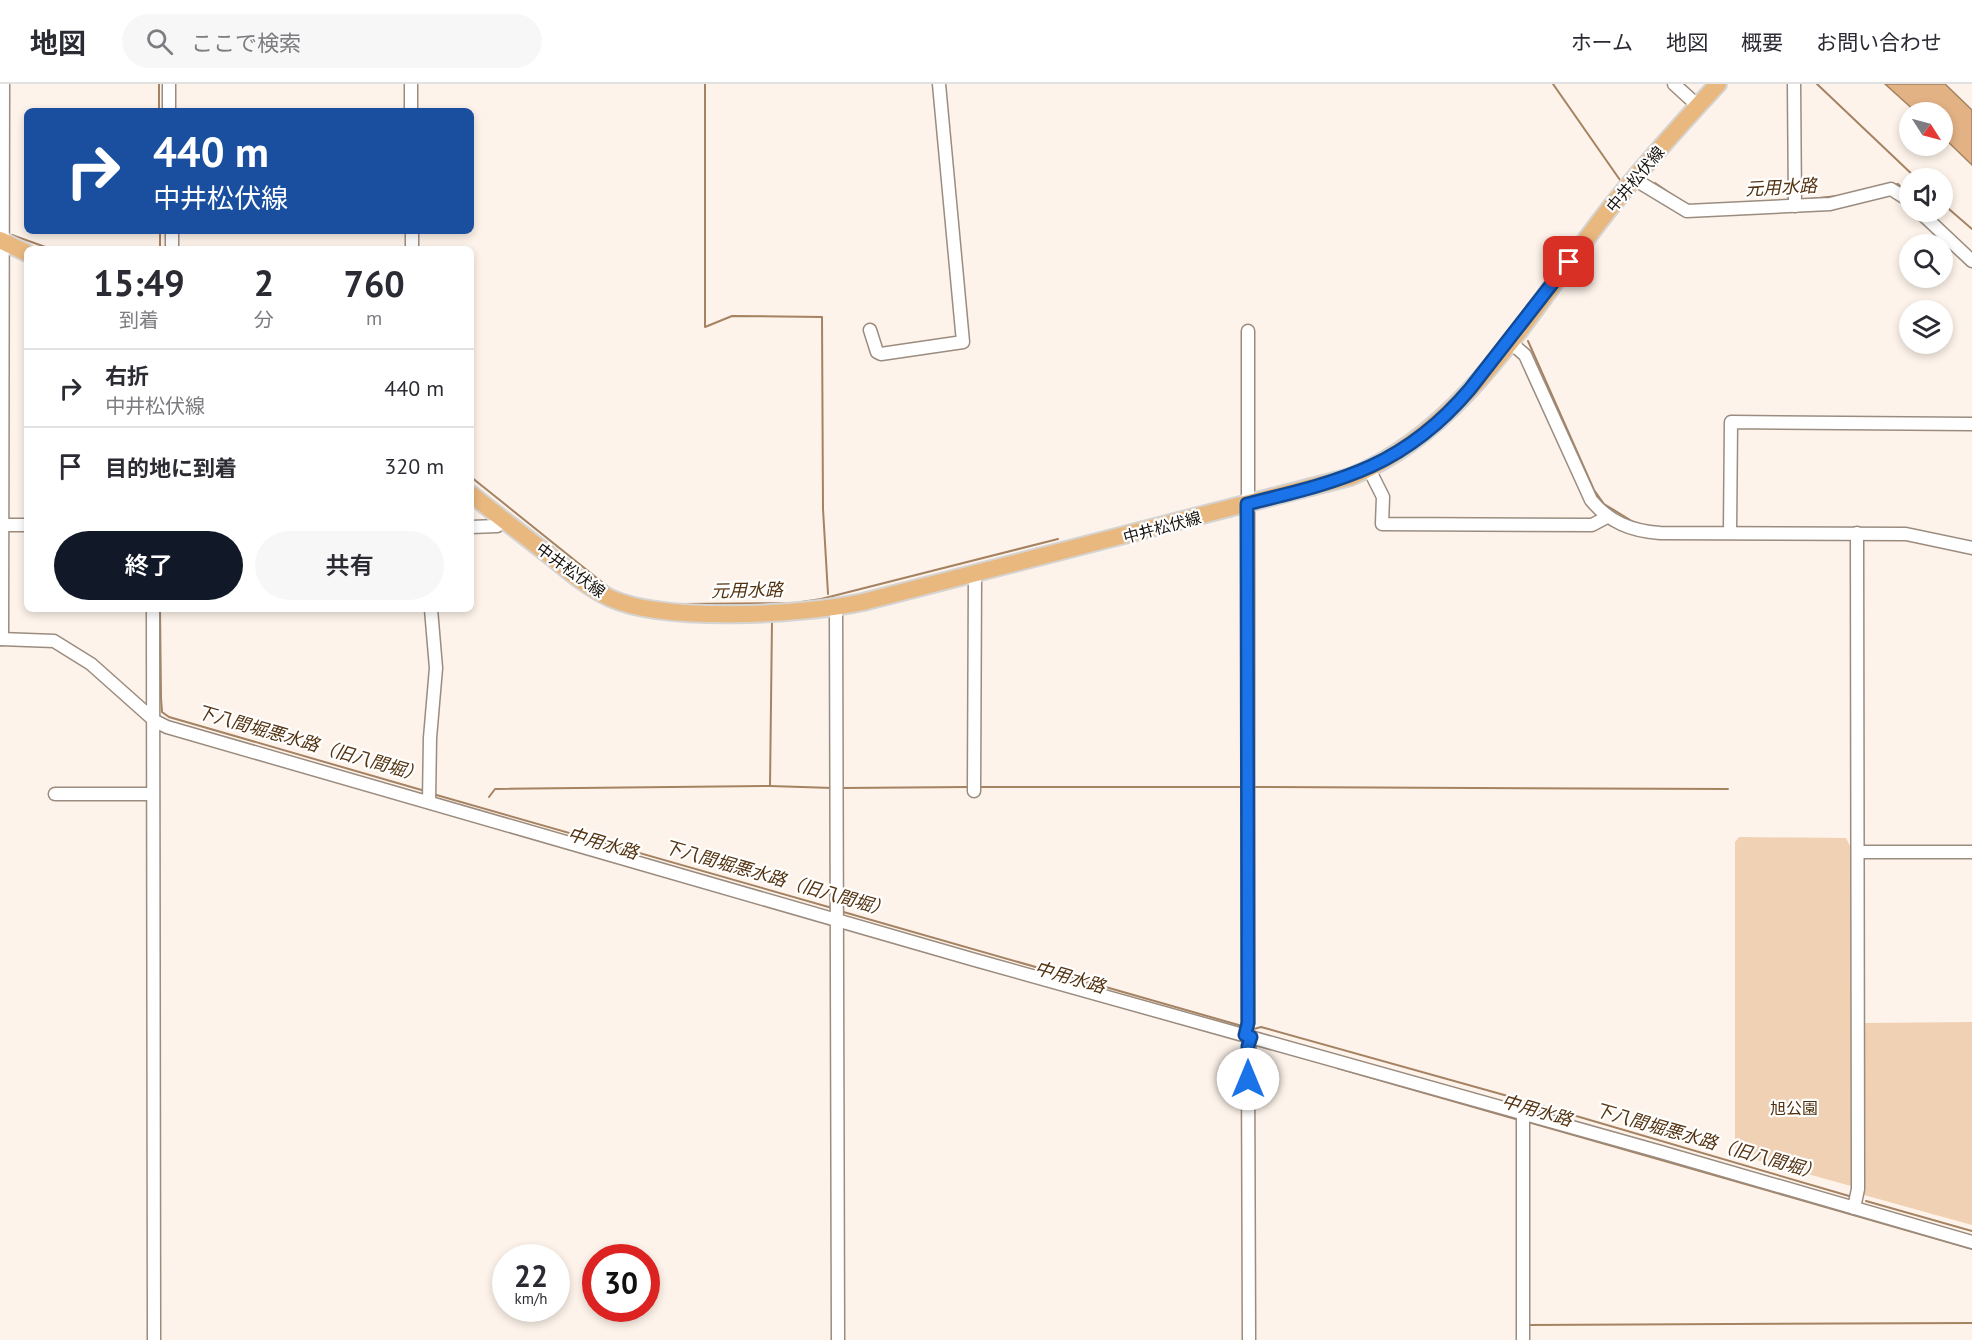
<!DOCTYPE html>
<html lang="ja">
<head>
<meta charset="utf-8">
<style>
  body { margin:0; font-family:"PT Sans","Noto Sans JP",sans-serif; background:#f7f7f7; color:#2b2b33; height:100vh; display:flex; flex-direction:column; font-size:22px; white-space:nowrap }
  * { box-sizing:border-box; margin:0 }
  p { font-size:20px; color:#7c7c81 }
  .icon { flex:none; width:33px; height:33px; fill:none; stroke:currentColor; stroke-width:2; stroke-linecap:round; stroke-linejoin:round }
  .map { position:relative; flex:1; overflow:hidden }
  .details { position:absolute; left:24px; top:162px; width:450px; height:366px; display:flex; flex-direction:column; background:#fff; border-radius:9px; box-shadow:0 3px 9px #0003 }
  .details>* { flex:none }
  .banner { position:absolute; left:24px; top:24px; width:450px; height:126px; border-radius:9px; box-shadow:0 3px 9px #0003; background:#1a4fa0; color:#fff; overflow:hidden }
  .needle { width:39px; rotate:126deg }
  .controls { position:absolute; left:1899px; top:18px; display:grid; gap:12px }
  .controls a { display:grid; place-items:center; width:54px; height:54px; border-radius:50%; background:#fff; box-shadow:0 3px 9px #0003; font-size:30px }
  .speed { position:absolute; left:492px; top:1160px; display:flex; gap:12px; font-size:30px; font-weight:700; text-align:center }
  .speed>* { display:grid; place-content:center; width:78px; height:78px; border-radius:50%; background:#fff; box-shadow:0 3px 9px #0003; line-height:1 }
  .speed small { font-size:15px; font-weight:400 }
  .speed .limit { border:9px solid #d22; background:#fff; color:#111 }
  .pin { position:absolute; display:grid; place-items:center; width:51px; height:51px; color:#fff; margin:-26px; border-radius:12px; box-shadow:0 3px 9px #0006 }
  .me { position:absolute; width:66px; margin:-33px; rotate:0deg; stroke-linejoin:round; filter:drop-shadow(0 0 4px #0008) }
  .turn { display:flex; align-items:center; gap:21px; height:126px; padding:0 30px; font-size:27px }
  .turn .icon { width:78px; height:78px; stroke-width:2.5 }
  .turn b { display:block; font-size:42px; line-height:51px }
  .eta { display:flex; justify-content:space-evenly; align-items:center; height:102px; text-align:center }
  .eta b { font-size:36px; font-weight:600; line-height:42px }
  .button { display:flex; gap:12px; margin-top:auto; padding:12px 30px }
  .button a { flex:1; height:69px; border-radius:36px; background:#111827; color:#fff; font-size:24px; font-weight:600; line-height:69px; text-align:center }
  .button a+a { background:#f7f7f7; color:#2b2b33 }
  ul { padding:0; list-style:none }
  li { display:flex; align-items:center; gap:18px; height:78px; padding:0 30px; border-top:2px solid #e1e1e2 }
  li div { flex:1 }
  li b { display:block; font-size:22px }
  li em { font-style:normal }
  header { display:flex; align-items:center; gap:36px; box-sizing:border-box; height:84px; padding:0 30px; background:#fff; border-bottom:2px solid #e1e1e2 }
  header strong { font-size:28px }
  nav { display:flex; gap:33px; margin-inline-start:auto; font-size:21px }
  .search { width:420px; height:54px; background:#f7f7f7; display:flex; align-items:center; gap:15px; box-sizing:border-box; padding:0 21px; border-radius:33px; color:#7c7c81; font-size:22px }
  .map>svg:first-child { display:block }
</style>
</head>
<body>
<header>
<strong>地図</strong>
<div class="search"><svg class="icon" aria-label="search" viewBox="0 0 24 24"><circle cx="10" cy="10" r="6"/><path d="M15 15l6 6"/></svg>ここで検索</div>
<nav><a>ホーム</a><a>地図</a><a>概要</a><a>お問い合わせ</a></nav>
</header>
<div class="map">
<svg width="1972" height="1256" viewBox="0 0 1972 1256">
  <rect width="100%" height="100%" fill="#fdf3ea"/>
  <g fill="#f1d1b3">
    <polygon points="1739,753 1846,754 1851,764 1855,1099 1851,1102 1735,1070 1735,758"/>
    <polygon points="1972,938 1972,1141 1864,1111 1865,939"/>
  </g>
  <polygon fill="#e2b285" stroke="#a58261" stroke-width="1.5" points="1885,0 1945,0 1972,26 1972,81 1943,53 1942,28 1916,28"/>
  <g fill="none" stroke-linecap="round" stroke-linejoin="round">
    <g stroke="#a58261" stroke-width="2">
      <polyline points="159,0 159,27"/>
      <polyline points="705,0 705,243 732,232 822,233 823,425 828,510"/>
      <polyline points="1553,0 1620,96"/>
      <polyline points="1817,0 1916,94"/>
      <polyline points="1655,99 1680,116"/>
      <polyline points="1893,101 1898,100 1905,107"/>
      <polyline points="1810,115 1837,112"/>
      <polyline points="1942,119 1972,145"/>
      <polyline points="12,151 51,165"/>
      <polyline points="160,165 160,147"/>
      <polyline points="1528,257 1594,406 1604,420 1635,439"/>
      <polyline points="471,393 613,507"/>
      <polyline points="679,520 795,519 821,515 1058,455"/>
      <polyline points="160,525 161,614 162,628 169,633 425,707"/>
      <polyline points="770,702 772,537"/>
      <polyline points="977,703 1244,703"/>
      <polyline points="1253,703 1728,705"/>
      <polyline points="842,704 968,703"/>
      <polyline points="433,710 832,824"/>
      <polyline points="489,713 495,705 770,702 833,704"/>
      <polyline points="840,827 1242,942"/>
      <polyline points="1254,945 1261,943 1515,1014"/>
      <polyline points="1337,984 1519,1036"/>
      <polyline points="1525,1017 1849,1112"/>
      <polyline points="1532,1027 1534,1020"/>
      <polyline points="1528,1038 1972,1165"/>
      <polyline points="1866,1117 1972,1147"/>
      <polyline points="1528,1241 1972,1239"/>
    </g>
    <defs>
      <g id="minor">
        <polyline points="169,0 169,27"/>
        <polyline points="411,0 411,27"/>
        <polyline points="1674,0 1698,22"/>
        <polyline points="1794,0 1795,122"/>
        <polyline points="1634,95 1687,127 1830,120 1891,105 1910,117"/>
        <polyline points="1920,128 1972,177"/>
        <polyline points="172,147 172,165"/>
        <polyline points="412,147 412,165"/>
        <polyline points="870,246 877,268 881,270 963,258 939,0"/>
        <path d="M1509,257L1525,271L1591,416C1609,438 1631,447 1660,449L1906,450L1972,464"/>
        <polyline points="1369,385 1383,413 1382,440 1592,441 1607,433"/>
        <polyline points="0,441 27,441"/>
        <polyline points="471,443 497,442 503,435"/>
        <polyline points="1730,448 1731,338 1972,340"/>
        <polyline points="836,524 838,1256"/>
        <polyline points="153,525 154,1256"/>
        <polyline points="0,555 54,557 91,580 155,637 167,643 975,876 1661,1068 1972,1158"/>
        <polyline points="2,555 3,0"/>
        <polyline points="974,707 975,490"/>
        <polyline points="55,710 152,710"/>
        <polyline points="429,718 430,654 436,584 431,525"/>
        <polyline points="1859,768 1972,768"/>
        <polyline points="1245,951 1248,939 1248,247"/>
        <polyline points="1854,1124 1858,1105 1857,449"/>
        <polyline points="1249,1256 1248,973 1251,953"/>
        <polyline points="1523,1256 1523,1029"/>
      </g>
      <g id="major">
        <polyline points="0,156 27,169"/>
        <path d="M471,410C498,432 526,453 554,475C571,489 589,504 610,514C665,539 803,531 863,518L1350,393C1467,346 1535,219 1610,124C1644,81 1681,40 1718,0"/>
      </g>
    </defs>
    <use href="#minor" stroke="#9b8c7f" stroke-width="15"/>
    <use href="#major" stroke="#d5d4d3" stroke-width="20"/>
    <use href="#minor" stroke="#fff" stroke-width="12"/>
    <use href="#major" stroke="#e9b87e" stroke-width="16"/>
  </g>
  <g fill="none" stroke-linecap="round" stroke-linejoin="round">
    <defs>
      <path id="route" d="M1248,995V962L1251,953L1245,951L1248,939L1247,420C1341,397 1404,383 1470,305L1569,178"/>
    </defs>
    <use href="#route" stroke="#114b97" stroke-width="15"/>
    <use href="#route" stroke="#1a73e8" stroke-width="10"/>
  </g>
  <g text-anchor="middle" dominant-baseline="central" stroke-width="4.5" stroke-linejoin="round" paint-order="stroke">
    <g font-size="16" fill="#17120d" stroke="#fff">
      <text transform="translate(1635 95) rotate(-50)">中井松伏線</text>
      <text transform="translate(1162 443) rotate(-15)">中井松伏線</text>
      <text transform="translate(571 486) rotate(36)">中井松伏線</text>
    </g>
    <g font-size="16" fill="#4e2e0b" stroke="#fff">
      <text x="1794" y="1024">旭公園</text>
    </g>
    <g font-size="18" font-style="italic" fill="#543311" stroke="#fff">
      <text transform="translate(1781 103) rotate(-3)">元用水路</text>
      <text transform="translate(747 506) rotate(-1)">元用水路</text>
      <text transform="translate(310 659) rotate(16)">下八間堀悪水路（旧八間堀）</text>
      <text transform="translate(603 759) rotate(16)">中用水路</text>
      <text transform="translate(777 794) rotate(16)">下八間堀悪水路（旧八間堀）</text>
      <text transform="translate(1070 893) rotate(16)">中用水路</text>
      <text transform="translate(1537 1026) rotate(16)">中用水路</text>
      <text transform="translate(1708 1057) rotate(16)">下八間堀悪水路（旧八間堀）</text>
    </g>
  </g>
</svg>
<div class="controls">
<a><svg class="needle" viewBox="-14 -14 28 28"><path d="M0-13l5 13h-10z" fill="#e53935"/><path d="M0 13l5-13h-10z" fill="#7c7c81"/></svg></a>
<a><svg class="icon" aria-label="sound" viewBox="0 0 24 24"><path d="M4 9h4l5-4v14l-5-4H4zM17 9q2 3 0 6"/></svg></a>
<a><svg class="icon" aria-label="search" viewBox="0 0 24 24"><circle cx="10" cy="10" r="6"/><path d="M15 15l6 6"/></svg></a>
<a><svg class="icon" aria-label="layers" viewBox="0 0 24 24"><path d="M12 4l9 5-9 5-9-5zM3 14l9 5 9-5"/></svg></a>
</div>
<div class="speed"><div>22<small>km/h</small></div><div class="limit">30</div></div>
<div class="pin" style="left:1569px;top:178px;background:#d93025"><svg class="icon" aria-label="arrive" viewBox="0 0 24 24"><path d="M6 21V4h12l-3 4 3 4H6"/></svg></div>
<svg class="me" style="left:1248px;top:995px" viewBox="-20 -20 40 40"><circle r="19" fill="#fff"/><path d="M0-13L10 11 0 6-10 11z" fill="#1a73e8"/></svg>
<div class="banner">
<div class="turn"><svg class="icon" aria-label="right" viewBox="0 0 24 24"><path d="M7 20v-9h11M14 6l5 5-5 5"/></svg><div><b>440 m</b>中井松伏線</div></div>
</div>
<section class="details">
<div class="eta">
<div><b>15:49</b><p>到着</p></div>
<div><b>2</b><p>分</p></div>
<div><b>760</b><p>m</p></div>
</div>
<ul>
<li><svg class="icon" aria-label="right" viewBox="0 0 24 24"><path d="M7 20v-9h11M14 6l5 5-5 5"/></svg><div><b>右折</b><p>中井松伏線</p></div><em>440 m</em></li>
<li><svg class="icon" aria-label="arrive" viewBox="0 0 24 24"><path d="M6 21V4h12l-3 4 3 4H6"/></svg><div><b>目的地に到着</b></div><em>320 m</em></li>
</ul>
<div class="button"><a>終了</a><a>共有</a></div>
</section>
</div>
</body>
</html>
